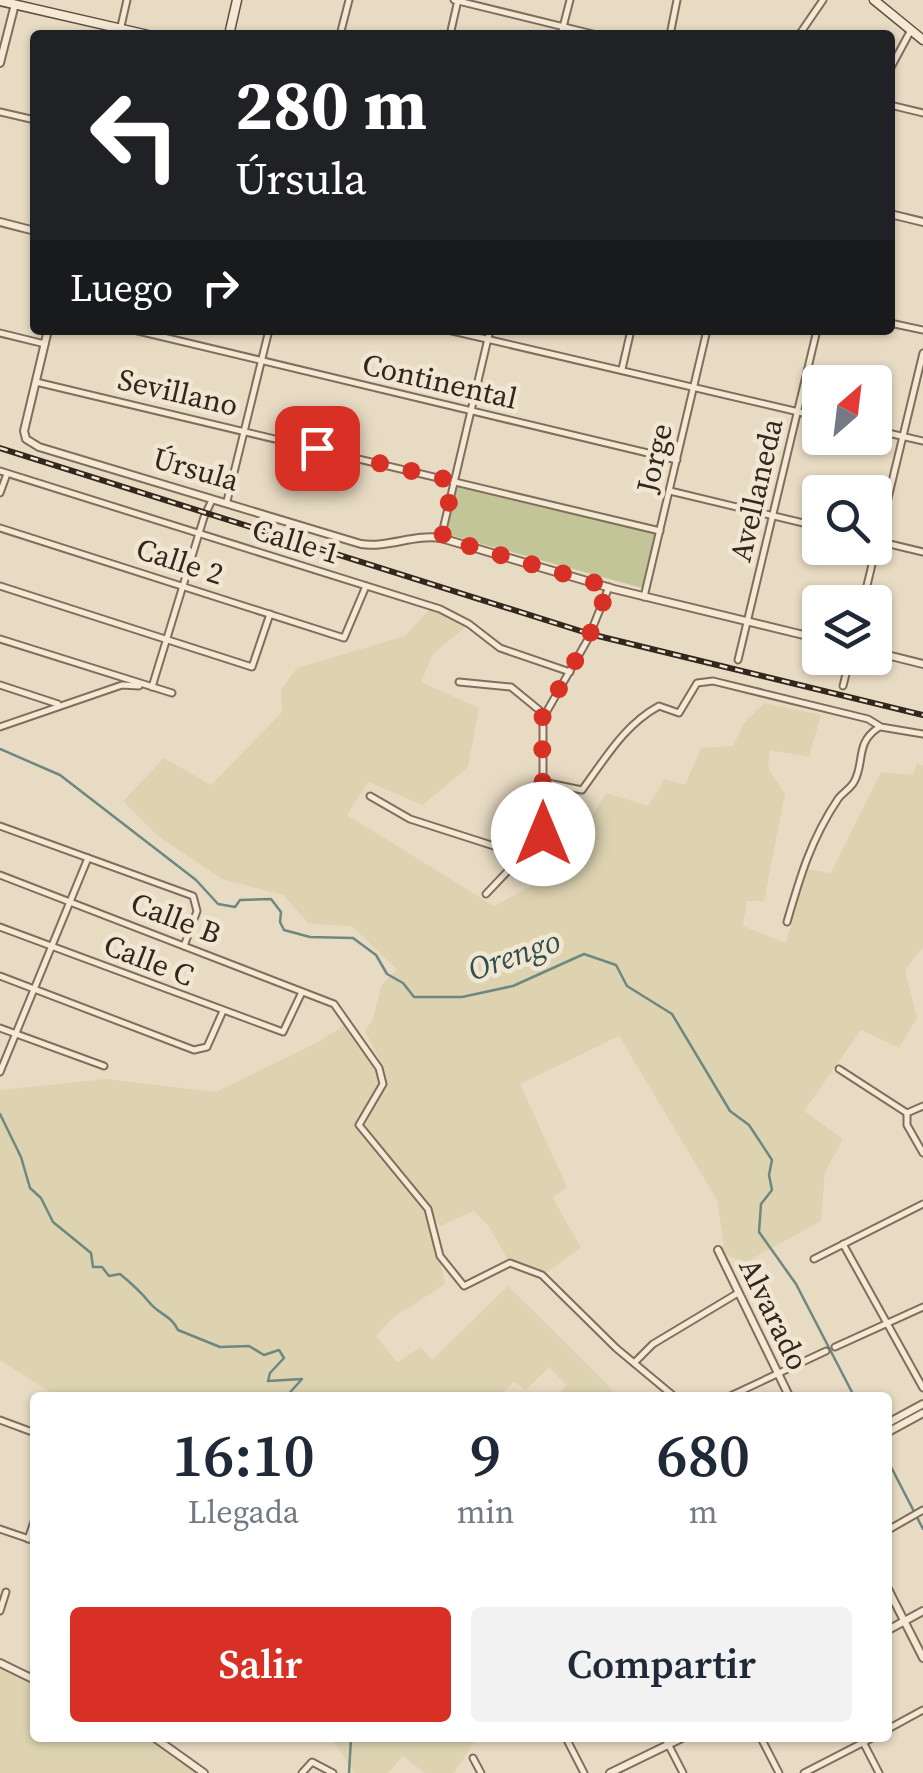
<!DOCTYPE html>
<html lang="es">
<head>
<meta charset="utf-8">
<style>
  body { margin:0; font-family:"Source Serif 4",serif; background:#f2f2f3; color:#1f2937; height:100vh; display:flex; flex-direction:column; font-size:38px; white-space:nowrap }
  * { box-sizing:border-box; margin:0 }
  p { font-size:32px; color:#747a83 }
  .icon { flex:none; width:55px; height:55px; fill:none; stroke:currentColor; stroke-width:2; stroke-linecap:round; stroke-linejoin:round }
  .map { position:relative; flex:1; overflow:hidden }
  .drawer { position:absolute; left:30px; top:1392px; width:862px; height:350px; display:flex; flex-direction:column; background:#fff; border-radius:10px; box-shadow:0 2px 8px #0004 }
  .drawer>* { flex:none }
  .top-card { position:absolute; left:30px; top:30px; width:865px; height:305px; border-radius:10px; box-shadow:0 2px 8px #0004; background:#202124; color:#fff; overflow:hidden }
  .needle { width:65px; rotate:28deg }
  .buttons { position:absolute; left:802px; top:365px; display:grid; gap:20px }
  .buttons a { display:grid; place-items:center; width:90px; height:90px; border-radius:10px; background:#fff; box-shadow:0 2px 8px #0004; font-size:50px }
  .pin { position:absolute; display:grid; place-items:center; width:85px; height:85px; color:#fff; margin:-42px; border-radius:20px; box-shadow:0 5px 15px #0006 }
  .me { position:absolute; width:110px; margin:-55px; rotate:0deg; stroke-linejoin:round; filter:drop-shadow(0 0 8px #0008) }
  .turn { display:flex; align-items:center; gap:35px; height:210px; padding:0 40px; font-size:45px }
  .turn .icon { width:130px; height:130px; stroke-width:2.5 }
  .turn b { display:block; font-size:70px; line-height:85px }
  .then { display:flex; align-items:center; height:95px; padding:0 40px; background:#0003; gap:20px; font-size:38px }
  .eta { display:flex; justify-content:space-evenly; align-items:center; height:170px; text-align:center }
  .eta b { font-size:60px; font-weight:600; line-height:70px }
  .cta { display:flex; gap:20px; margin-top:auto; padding:20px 40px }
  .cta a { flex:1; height:115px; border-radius:10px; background:#d93025; color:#fff; font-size:40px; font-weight:600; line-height:115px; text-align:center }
  .cta a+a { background:#f2f2f3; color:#1f2937 }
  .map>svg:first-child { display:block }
</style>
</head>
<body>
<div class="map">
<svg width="923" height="1773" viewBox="0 0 923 1773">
  <rect width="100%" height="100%" fill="#e8dbc3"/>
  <g fill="#ddd3b1">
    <polygon points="430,609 440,609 469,624 433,654 421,682 479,708 468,767 423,805 368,782 347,815 494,906 537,883 569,854 606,793 648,806 665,779 685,785 701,748 733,746 744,723 764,703 821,715 809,757 770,750 768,768 785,794 764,901 747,901 743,926 786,943 807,869 831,873 881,772 913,775 917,763 923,766 923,947 905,970 917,1018 899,1048 861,1030 804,1111 843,1139 825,1172 821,1221 744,1263 718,1250 724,1246 717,1200 619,1036 520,1084 567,1187 553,1198 581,1248 542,1275 510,1263 489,1227 474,1211 440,1226 430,1212 445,1284 391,1319 376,1336 397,1362 421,1347 432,1360 508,1286 609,1386 615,1397 557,1397 566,1385 549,1367 526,1390 514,1382 499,1397 58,1397 0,1360 0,1090 106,1079 216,1092 320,1041 349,1022 382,1076 382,1065 365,1031 373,1019 382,984 397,970 352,926 309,924 283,895 222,879 158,836 123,801 164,758 211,785 282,712 281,690 297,668 405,636"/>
    <polygon points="0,1663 35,1680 35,1738 154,1738 204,1773 0,1773"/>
    <polygon points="331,1738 477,1738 454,1773 425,1773 403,1756 388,1773 355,1773"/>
  </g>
  <polygon fill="#c2c598" points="458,484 656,534 642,588 446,534"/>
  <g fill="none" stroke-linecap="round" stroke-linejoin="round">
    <g stroke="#6d8880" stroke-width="2.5">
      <polyline points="0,749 60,775 196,880 218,904 235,907 240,900 271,899 281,912 280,922 284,930 310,937 353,938 376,955 387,974 403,983 414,997 462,997 513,986 584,954 616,965 627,986 672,1014 730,1111 749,1125 772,1160 769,1175 772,1190 761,1204 759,1232 796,1284 855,1398"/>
      <path d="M0,1114L21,1157L30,1188L41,1198L53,1222L91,1253L93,1267H102L109,1276L120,1274C131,1283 140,1291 149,1302C158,1314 171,1315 178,1330L220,1347L249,1346L264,1355L279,1350L284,1358L270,1373L268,1381L302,1379L285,1398"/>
      <polyline points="888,1461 923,1529"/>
      <polyline points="349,1773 351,1738"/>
    </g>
    <defs>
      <g id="minor">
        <polyline points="454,0 597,35"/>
        <polyline points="119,35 127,0"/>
        <polyline points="340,35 349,0"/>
        <polyline points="450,35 458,0"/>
        <polyline points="561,35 570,0"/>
        <polyline points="670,35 677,0"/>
        <polyline points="799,35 823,0"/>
        <polyline points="890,69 911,30"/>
        <polyline points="890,105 923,113"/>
        <polyline points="0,112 35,120"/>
        <polyline points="890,323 923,330"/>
        <polyline points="134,330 677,460"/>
        <polyline points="448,330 820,417"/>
        <polyline points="0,333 45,344"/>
        <polyline points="622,369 631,330"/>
        <polyline points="36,382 660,531"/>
        <polyline points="875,430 923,441"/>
        <polyline points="0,471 440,609 469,624 500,648 570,672"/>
        <polyline points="670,491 820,527"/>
        <polyline points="0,493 7,474"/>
        <polyline points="227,501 269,330"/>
        <polyline points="0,528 344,638 366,586"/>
        <polyline points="441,538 490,330"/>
        <polyline points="877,541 923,552"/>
        <polyline points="0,586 252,667 270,614"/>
        <polyline points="644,597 707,330"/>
        <polyline points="863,602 923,353"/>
        <polyline points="0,639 172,693"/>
        <polyline points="738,660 817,330"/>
        <polyline points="459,682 511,687 544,714"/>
        <polyline points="0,685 58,704"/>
        <polyline points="843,686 850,658"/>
        <polyline points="152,687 204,517 212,500"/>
        <polyline points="0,727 122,685 139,686"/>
        <path d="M543,782L582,790C605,759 624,725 659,706L679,713L697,683L713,681L868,719L881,727L923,734"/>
        <polyline points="370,796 410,819 494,846 517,861"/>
        <polyline points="0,826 193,896 197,911 184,946"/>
        <polyline points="0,875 334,1004 379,1068 383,1084 359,1125 428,1209 440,1256 464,1286 510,1263 542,1275 616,1348 676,1398"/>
        <polyline points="486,894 543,834 543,718 588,639 609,587"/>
        <path d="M787,922C800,877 811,839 838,799C842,793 850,789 854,782C865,763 855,743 878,728"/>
        <polyline points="0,927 283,1032 302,992"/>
        <polyline points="0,976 194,1050 207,1047 223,1011"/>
        <polyline points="0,1028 104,1066"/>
        <polyline points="839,1069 907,1113"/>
        <polyline points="0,1072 88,858"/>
        <polyline points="907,1113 907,1125 923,1153"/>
        <polyline points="907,1113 923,1106"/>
        <polyline points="843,1244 923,1388"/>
        <polyline points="814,1259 923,1204"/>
        <polyline points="835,1347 923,1307"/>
        <polyline points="634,1363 653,1344 738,1293"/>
        <polyline points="726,1398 826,1351"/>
        <polyline points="0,1420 35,1433"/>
        <polyline points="0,1529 35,1541"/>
        <polyline points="888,1530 923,1510"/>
        <polyline points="28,1539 35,1519"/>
        <polyline points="0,1611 6,1592"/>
        <polyline points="34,1678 35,1652"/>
        <polyline points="888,1729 923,1710"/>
        <polyline points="566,1738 584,1773"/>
        <polyline points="665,1738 683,1773"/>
        <polyline points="761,1738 779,1773"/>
        <polyline points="861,1738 879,1773"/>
        <polyline points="473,1758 481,1773"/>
        <polyline points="302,1773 312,1762 333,1773"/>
        <polyline points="804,1773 872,1738"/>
      </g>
      <g id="tertiary">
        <polyline points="0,63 15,4"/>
        <polyline points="890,214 923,222"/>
        <polyline points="0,222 35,231"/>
        <path d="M48,330L24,431L26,439L39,447L361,544C388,548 414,534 441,538L614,589L820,639"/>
        <polyline points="875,652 923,664"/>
        <polyline points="718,1250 790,1398"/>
        <polyline points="888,1423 923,1404"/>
        <polyline points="888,1432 923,1413"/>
        <polyline points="888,1589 923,1658"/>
        <polyline points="888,1630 923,1611"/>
        <polyline points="0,1663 35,1680"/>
        <polyline points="155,1738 204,1773"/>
        <polyline points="610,1773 682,1738"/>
      </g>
      <g id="secondary">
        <polyline points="874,0 923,40"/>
        <polyline points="0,1 148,35"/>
        <polyline points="229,35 237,0"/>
      </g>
    </defs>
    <use href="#minor" stroke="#806d5c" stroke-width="9"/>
    <use href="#tertiary" stroke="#806d5c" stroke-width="10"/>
    <use href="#secondary" stroke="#624e3f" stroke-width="11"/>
    <use href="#minor" stroke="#f4e9d5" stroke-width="5"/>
    <use href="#tertiary" stroke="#f4e9d5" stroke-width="6"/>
    <use href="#secondary" stroke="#f4e9d5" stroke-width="8"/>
    <defs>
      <polyline id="rail" points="0,448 590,634 923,715"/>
    </defs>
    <use href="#rail" stroke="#32261e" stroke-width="6"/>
    <use href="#rail" stroke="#f1e6d1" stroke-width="2.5" stroke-dasharray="8" stroke-linecap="butt"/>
  </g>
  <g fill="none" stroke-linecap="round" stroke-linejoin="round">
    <polyline stroke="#d93025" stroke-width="18" stroke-dasharray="0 32.4" points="317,448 453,481 442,538 609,587 588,639 542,718 543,834"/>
  </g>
  <g text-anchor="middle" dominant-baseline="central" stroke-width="9" stroke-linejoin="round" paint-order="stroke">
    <g font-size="30" fill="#32261e" stroke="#f1e6d1">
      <text transform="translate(440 381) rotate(13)">Continental</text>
      <text transform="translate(178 392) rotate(13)">Sevillano</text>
      <text transform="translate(654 458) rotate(-77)">Jorge</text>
      <text transform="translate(196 469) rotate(16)">Úrsula</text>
      <text transform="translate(756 490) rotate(-77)">Avellaneda</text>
      <text transform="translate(296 541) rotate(17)">Calle 1</text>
      <text transform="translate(180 561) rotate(18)">Calle 2</text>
      <text transform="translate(176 918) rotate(21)">Calle B</text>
      <text transform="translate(149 960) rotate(21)">Calle C</text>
      <text transform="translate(774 1314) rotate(64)">Alvarado</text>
    </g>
    <g font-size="32" font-style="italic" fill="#2f504c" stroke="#f1e6d1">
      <text transform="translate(514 955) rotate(-19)">Orengo</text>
    </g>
  </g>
</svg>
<div class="buttons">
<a><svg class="needle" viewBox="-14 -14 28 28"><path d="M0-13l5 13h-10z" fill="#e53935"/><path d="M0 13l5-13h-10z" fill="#747a83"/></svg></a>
<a><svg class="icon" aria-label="search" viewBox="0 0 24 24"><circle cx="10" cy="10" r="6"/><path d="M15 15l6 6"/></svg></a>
<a><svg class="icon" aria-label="layers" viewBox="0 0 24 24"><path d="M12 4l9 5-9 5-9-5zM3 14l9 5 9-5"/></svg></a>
</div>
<div class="pin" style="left:317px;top:448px;background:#d93025"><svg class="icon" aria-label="arrive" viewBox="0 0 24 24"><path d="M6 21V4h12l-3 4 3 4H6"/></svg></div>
<svg class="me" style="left:543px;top:834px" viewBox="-20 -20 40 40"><circle r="19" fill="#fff"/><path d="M0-13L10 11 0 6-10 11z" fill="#d93025"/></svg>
<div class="top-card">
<div class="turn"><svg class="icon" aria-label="left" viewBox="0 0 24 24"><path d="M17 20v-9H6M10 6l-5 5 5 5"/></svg><div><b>280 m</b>Úrsula</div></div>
<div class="then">Luego<svg class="icon" aria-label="right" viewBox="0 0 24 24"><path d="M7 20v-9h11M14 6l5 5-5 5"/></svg></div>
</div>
<section class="drawer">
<div class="eta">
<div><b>16:10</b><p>Llegada</p></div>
<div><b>9</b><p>min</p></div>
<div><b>680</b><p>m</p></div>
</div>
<div class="cta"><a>Salir</a><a>Compartir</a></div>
</section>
</div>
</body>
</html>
